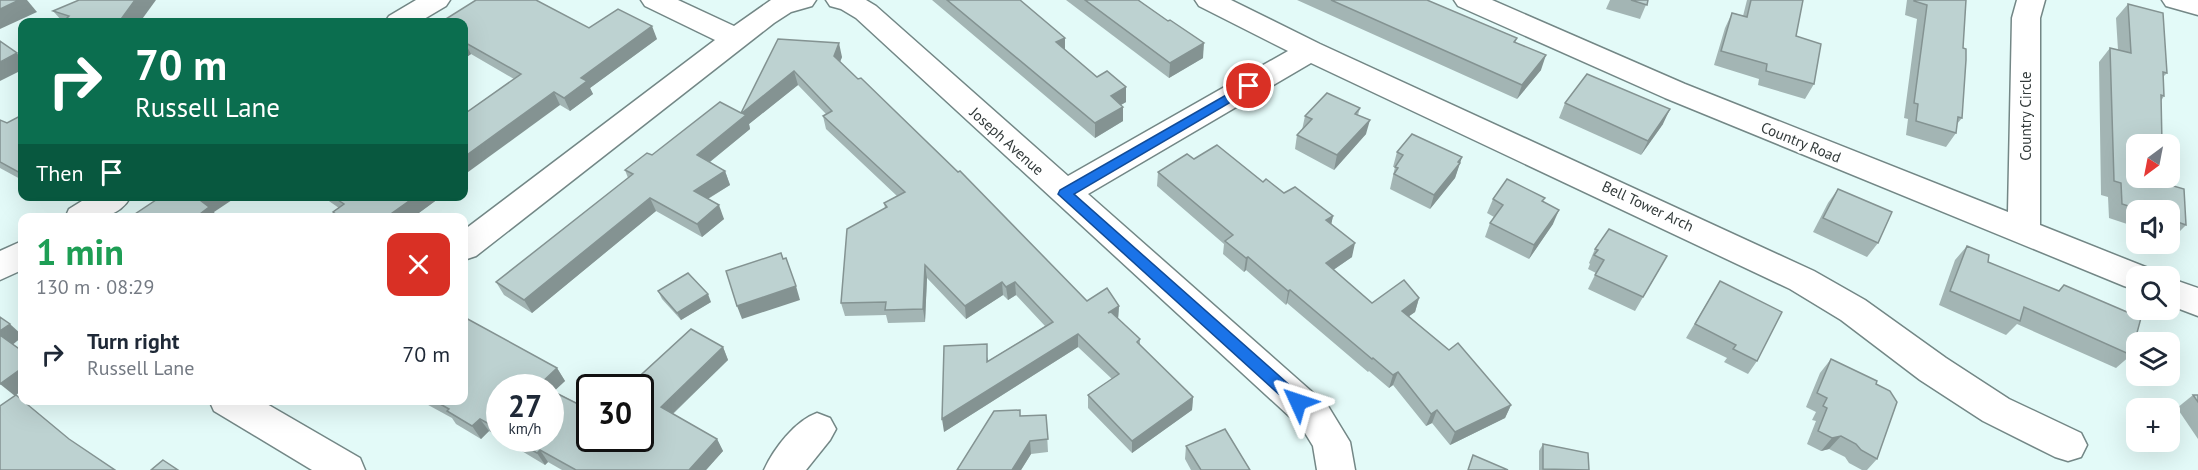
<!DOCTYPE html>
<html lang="en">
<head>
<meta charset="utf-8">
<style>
  body { margin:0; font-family:"PT Sans",sans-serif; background:#f6f6f7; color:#1f2937; height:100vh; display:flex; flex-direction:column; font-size:22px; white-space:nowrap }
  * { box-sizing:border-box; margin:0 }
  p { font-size:20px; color:#747a83 }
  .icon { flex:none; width:33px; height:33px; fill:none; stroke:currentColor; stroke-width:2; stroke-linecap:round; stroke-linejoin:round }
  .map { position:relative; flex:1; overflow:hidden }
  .sheet { position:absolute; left:18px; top:213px; width:450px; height:192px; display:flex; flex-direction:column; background:#fff; border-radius:12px; box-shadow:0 6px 24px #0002 }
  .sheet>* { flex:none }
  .hud { position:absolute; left:18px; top:18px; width:450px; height:183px; border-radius:12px; box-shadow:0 6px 24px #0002; background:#0b6e4f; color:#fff; overflow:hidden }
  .needle { width:39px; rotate:212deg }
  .tools { position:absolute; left:2126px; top:134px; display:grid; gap:12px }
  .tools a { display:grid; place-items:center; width:54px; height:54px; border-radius:12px; background:#fff; box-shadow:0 6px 24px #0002; font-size:30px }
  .speed { position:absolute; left:486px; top:374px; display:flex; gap:12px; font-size:30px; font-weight:700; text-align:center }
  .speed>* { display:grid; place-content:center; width:78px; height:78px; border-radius:50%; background:#fff; box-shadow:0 6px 24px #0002; line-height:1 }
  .speed small { font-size:15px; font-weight:400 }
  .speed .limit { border:3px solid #111; border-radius:9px; background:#fff; color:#111 }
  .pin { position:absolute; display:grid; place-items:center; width:51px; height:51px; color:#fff; margin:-26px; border:3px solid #fff; border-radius:50%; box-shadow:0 2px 6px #0007 }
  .me { position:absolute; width:66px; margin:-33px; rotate:312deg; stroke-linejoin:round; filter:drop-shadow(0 0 4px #0008) }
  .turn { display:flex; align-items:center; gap:21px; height:126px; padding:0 18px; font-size:27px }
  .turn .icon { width:78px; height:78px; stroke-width:2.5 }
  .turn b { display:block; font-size:42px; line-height:51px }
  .then { display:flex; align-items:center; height:57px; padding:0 18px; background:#0003; gap:12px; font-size:22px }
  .round { display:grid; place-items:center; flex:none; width:63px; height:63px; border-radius:12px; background:#f6f6f7 }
  .headline { display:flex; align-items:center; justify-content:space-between; height:102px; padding:0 18px }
  h1 { font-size:36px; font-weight:700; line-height:45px; color:#1e9e55 }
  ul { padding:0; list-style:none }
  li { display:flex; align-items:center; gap:18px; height:78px; padding:0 18px }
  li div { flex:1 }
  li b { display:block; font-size:22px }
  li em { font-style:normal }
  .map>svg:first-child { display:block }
</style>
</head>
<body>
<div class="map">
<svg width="2198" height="470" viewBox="0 0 2198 470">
  <rect width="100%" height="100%" fill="#e3faf8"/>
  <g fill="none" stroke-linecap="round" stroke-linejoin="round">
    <defs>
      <g id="minor">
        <polygon points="416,0 450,0 446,6 419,22 385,22 389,16"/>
        <polygon points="641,0 678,0 734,26 771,0 816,0 812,6 791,12 774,23 476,256 464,260 464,230 715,40 645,6"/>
        <polygon points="826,0 866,0 876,6 1068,176 1288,51 1199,6 1195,0 1231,0 1320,44 1814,271 1865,300 1946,358 2009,399 2081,433 2087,445 2081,457 2068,461 2055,457 1983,421 1920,380 1841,320 1790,289 1311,63 1088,194 1328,406 1350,442 1355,470 1317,470 1313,446 1302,428 856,18 841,9 830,6"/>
        <polygon points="1454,0 1492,0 1685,84 2008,212 2012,18 2017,0 2045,0 2040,18 2040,225 2148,268 2152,276 2136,276 2136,290 2124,286 1665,98 1458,6"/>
        <polygon points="2162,0 2198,0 2198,15 2166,6"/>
        <path d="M90,196H131C117,222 90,218 65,218L69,209Z"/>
        <polygon points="22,241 22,270 0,280 0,251"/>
        <polygon points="2169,278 2198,288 2198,316 2169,305"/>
        <polygon points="209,400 260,400 360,458 365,470 312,470 214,411"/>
        <path d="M817,413L830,418L836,429L830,440L806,470H764C774,448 795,421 817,413Z"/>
      </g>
    </defs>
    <use href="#minor" stroke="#738786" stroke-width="3"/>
    <use href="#minor" fill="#fff" fill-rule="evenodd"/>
  </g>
  <g fill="#a3b5b4">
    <polygon points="932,0 1020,0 1065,38 1065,50 1126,102 1121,105 1123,107 1123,121 1095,138"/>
    <polygon points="1066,0 1138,0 1168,21 1203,58 1169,78"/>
    <polygon points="1297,0 1427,0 1517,38 1515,43 1541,70 1517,99"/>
    <polygon points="1610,0 1648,0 1640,19 1606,9"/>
    <polygon points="1747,0 1803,0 1796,36 1814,84 1805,99 1758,85 1759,79 1714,65 1725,28 1732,13 1743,16"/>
    <polygon points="1907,0 1966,0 1963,48 1962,118 1957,124 1956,133 1946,147 1906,135 1908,119 1904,118 1917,19 1905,15"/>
    <polygon points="2128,4 2167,73 2163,77 2164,96 2161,101 2163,183 2186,225 2172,239 2169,238 2169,210 2136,210 2136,227 2109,218 2108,197 2101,195 2099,62 2110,48 2118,50 2116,18"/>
    <polygon points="53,11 140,22 63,22"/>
    <polygon points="464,22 589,28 657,39 590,88 593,94 570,111 560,105 467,112 514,79 471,54 464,59"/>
    <polygon points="778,39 842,57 840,62 1087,301 1119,306 1118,319 1140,339 1140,345 1193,397 1192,410 1132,453 1088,408 1088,395 1112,379 1078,347 944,432 988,357 988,361 1045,326 1016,295 1008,300 1003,295 966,319 927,278 925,322 888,323 886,315 845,316 841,303 885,208 884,203 897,196 826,129 823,116 826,114 798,85 749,124 750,129 710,162 725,171 730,185 708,199 724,219 702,237 656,211 532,313 504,295 496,282 628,178 625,170 652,155 741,113"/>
    <polygon points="1565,103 1663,124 1641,155 1559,118"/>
    <polygon points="1360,108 1358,115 1366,134 1334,170 1295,149 1297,135 1302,130 1305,116"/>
    <polygon points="22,115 22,180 0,168 0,120 7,123"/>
    <polygon points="1397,152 1462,157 1455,178 1430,209 1390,189 1395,167 1393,167"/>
    <polygon points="1194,159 1263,182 1284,193 1333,216 1331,224 1352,257 1333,270 1372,303 1419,298 1415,312 1409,316 1511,405 1505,418 1450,445 1432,423 1426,426 1393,385 1389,388 1369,371 1368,372 1287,303 1286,305 1246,270 1244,272 1223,254 1224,244 1157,186 1158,172"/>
    <polygon points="1838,189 1878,243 1867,257 1813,232 1828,203"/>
    <polygon points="324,196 442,196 412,218 337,218 333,212 339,208 326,199"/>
    <polygon points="1493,199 1543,202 1553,224 1529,259 1485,237 1490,223 1494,217 1487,213"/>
    <polygon points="1967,246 1988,262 2131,355 2116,368 2017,324 2006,335 1939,305 1955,260"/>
    <polygon points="1595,249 1667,256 1635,311 1588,289 1596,273 1588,269 1590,264 1589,263"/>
    <polygon points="1720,281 1757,361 1748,374 1724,362 1727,358 1686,338"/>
    <polygon points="658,291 711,302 681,320 662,299"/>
    <polygon points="464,317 557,368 565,381 554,391 590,410 590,438 640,438 640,387 626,387 630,382 632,383 691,329 723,347 728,360 673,414 717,439 723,451 706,470 562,470 548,462 545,465 500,438 550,438 550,387 500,387 500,437 489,431 481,439 456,424 452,418 419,400 464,400"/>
    <polygon points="1831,359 1876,384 1877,459 1867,470 1862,470 1849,463 1845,457 1829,449 1821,451 1807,444 1816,421 1812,420 1816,412 1806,407 1820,373"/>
    <polygon points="2193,395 2198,395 2198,439 2177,408"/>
    <polygon points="1046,415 1048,452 1031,454 1021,470 957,470 1021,416"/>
    <polygon points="1543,444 1589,470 1539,470 1539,451"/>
    <polygon points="1186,446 1250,470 1191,470 1185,459"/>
  </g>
  <g fill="#849392">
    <polygon points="19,0 27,0 37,12 0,29 0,9"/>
    <polygon points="135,0 156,0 140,22 119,22"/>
    <polygon points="652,26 657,39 590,88 593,94 570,111 564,98 581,78"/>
    <polygon points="1065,38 1065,52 1056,42"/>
    <polygon points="464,41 471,54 464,59"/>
    <polygon points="839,43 842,57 837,69 834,56"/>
    <polygon points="1204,43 1203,58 1169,78 1170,63"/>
    <polygon points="17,53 22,60 22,70 0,81 0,62"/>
    <polygon points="1546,55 1541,70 1517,99 1522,85"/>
    <polygon points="794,71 798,85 749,124 750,129 701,169 697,155 742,113"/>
    <polygon points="1126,87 1126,102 1110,111 1111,96"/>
    <polygon points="554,92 560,105 464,175 464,157"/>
    <polygon points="1123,107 1123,121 1095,138 1095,123"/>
    <polygon points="1670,109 1663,124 1641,155 1648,141"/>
    <polygon points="1370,120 1366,134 1334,170 1337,155"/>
    <polygon points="1462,157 1455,178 1430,209 1434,195"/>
    <polygon points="725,171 730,185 699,204 694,191"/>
    <polygon points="206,196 238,196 214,212 218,218 203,218 200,214 200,200"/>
    <polygon points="416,196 442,196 412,218 385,218"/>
    <polygon points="650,198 656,211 532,313 524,300"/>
    <polygon points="719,205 724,219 702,237 697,224"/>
    <polygon points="1559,210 1553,224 1529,259 1534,245"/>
    <polygon points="1333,216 1330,230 1326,220"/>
    <polygon points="1355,243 1352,257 1323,277 1326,263"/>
    <polygon points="1248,257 1246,270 1244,272 1246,258"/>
    <polygon points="925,265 927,278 925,322 923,309"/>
    <polygon points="1002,282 1003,295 966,319 965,306"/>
    <polygon points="1015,282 1016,295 1008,300 1006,287"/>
    <polygon points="796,286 800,300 742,319 737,306"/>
    <polygon points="1290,290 1287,303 1286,305 1288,291"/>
    <polygon points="708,294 711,302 681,320 677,313"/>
    <polygon points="1419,298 1415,312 1398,324 1402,311"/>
    <polygon points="1119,306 1118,319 1108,313"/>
    <polygon points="10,324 22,335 22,337 11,346 0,336 0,331"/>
    <polygon points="1078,334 1078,347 944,432 942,419"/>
    <polygon points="723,347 728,360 667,419 661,407"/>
    <polygon points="22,368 22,390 15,396 0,384"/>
    <polygon points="557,368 565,381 550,395 550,387 542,387 540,384"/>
    <polygon points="1398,372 1393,385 1389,388 1393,375"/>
    <polygon points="1193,397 1192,410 1132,453 1132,441"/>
    <polygon points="1511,405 1505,418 1450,445 1455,432"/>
    <polygon points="1437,410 1432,423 1426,426 1431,414"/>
    <polygon points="480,419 489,431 481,439 472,426"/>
    <polygon points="1841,436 1829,449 1821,451 1832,438"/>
    <polygon points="717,439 723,451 706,470 689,470"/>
    <polygon points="1030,441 1031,454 1021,470 1012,470"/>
    <polygon points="540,450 548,462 545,465 537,453"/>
  </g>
  <g fill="#bdd2d1" stroke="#849392" stroke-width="1.5">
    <polygon points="0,0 19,0 0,9"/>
    <polygon points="79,0 135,0 119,22 63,22 69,16 53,11"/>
    <polygon points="476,0 536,0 589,28 618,9 652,26 581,78 587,81 564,98 554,92 464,157 464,109 467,112 521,74 464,42 464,22 441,22"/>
    <polygon points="947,0 1020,0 1065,38 1056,42 1097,77 1107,71 1126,87 1111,96 1123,107 1095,123"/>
    <polygon points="1085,0 1138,0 1168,21 1170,20 1204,43 1170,63"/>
    <polygon points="1331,0 1427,0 1517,38 1514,42 1546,55 1522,85"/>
    <polygon points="1631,0 1648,0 1647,5"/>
    <polygon points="1751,0 1803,0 1796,36 1821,44 1814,84 1766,71 1767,64 1721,51 1732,13 1747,17"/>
    <polygon points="1914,0 1966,0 1963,48 1966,49 1966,60 1962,118 1958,117 1956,133 1916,121 1918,104 1914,103 1927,5 1914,1"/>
    <polygon points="2128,4 2163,13 2167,73 2163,72 2164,96 2161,95 2162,144 2136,144 2136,177 2162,177 2163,183 2184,189 2186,225 2169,219 2169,210 2141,210 2122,204 2121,183 2114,181 2110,48 2131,53"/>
    <polygon points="778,39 839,43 834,56 858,79 861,78 958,172 960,171 1087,301 1107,288 1119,306 1108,313 1111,312 1140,339 1137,342 1193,397 1132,441 1088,395 1119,374 1078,334 942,419 944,346 987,344 987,362 1053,322 1015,282 1006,287 1002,282 965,306 925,265 923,309 885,310 886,302 841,303 847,229 887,207 884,203 905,192 823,116 832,111 794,71 742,113 746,115 697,155 725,171 694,191 719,205 697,224 650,198 524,300 496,282 633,174 625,170 647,153 652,155 720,102 741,113"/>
    <polygon points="0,41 17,53 0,62"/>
    <polygon points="1587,74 1670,109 1648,141 1565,103"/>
    <polygon points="1327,93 1360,108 1355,114 1370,120 1337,155 1297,135 1312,119 1305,116"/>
    <polygon points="22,115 22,174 0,162 0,120 7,123"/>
    <polygon points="1412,134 1462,157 1458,162 1460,163 1434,195 1394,174 1398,168 1395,167 1403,155 1397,152"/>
    <polygon points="1217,145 1263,182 1266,179 1284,193 1295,187 1333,216 1326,220 1355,243 1326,263 1372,303 1404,280 1419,298 1402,311 1449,350 1458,343 1511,405 1455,432 1437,410 1431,414 1398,372 1393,375 1373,358 1372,359 1290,290 1288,291 1248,257 1246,258 1225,241 1233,235 1158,172 1187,154 1194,159"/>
    <polygon points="1507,179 1545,198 1542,201 1559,210 1534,245 1490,223 1503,205 1493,199"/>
    <polygon points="1838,189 1892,212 1878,243 1823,218"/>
    <polygon points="162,196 206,196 200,200 209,207 200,214 205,218 129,218"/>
    <polygon points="332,196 416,196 385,218 337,218 339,216 333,212 344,204"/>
    <polygon points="1609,229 1667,256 1643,297 1595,275 1604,260 1594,255 1598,250 1595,249"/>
    <polygon points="1967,246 1989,255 1988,262 2059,291 2064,285 2141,318 2131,355 2024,307 2020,321 1950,291"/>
    <polygon points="781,253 783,259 786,258 796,286 737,306 726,271"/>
    <polygon points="688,273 708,294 677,313 658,291"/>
    <polygon points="1720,281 1782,312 1757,361 1733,349 1736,345 1695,324"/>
    <polygon points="0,317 10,324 0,331"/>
    <polygon points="464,317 557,368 540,384 545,387 500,387 500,430 480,419 472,426 447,411 449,409 433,400 464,400"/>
    <polygon points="691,329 723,347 661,407 717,439 689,470 576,470 540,450 537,453 512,438 550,438 550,390 590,410 590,438 640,438 640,387 626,387 630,382 632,383"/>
    <polygon points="0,335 22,351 22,368 0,384"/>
    <polygon points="1831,359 1877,381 1876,384 1890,391 1897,402 1877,459 1861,450 1856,444 1841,436 1832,438 1818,431 1827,408 1823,406 1827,398 1817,393"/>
    <polygon points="16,395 69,439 115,470 0,470 0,406"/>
    <polygon points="2193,395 2198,395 2198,402"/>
    <polygon points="1020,410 1020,416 1046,415 1048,439 1030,441 1012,470 957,470 994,411"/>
    <polygon points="1225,429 1250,470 1201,470 1186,446"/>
    <polygon points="1543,444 1588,453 1589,470 1543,469"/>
    <polygon points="1473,455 1508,470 1468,470"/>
    <polygon points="163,460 178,470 151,470"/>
  </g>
  <polygon fill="#1a73e8" stroke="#114b97" stroke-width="1.5" points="1249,82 1255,86 1253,89 1074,194 1304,398 1306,402 1304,407 1298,409 1293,407 1058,194 1060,190"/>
  <g text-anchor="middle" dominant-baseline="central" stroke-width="5" stroke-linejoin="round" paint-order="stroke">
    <g font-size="15" fill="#333b3b" stroke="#fff">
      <text transform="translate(2025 116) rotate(-90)">Country Circle</text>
      <text transform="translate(1007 141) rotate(42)">Joseph Avenue</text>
      <text transform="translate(1801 142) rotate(22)">Country Road</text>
      <text transform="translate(1648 206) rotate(25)">Bell Tower Arch</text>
    </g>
  </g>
</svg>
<div class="tools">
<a><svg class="needle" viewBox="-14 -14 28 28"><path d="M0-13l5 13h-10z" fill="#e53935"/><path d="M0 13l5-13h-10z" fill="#747a83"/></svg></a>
<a><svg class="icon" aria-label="sound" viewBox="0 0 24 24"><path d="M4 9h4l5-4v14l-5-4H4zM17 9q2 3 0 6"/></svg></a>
<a><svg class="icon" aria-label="search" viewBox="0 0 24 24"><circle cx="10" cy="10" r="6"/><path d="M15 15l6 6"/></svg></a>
<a><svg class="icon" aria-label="layers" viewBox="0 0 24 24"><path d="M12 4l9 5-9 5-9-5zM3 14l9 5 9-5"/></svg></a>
<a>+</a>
</div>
<div class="speed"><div>27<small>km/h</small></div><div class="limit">30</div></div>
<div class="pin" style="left:1249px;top:86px;background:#d93025"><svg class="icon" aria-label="arrive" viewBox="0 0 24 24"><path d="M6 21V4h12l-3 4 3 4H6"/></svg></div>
<svg class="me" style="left:1298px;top:402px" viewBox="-20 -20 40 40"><path d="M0-17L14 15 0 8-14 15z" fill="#1a73e8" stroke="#fff" stroke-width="4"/></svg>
<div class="hud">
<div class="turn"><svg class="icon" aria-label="right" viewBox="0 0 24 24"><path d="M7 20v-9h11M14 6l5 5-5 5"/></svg><div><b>70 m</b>Russell Lane</div></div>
<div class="then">Then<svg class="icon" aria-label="arrive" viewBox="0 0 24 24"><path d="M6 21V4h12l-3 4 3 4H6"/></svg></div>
</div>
<section class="sheet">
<div class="headline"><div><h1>1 min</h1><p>130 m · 08:29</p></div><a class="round" style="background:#d93025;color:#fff"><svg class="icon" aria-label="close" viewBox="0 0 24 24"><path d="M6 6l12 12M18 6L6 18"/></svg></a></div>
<ul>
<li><svg class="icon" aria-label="right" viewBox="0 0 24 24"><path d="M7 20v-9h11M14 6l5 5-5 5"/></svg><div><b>Turn right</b><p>Russell Lane</p></div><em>70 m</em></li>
</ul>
</section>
</div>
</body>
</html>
